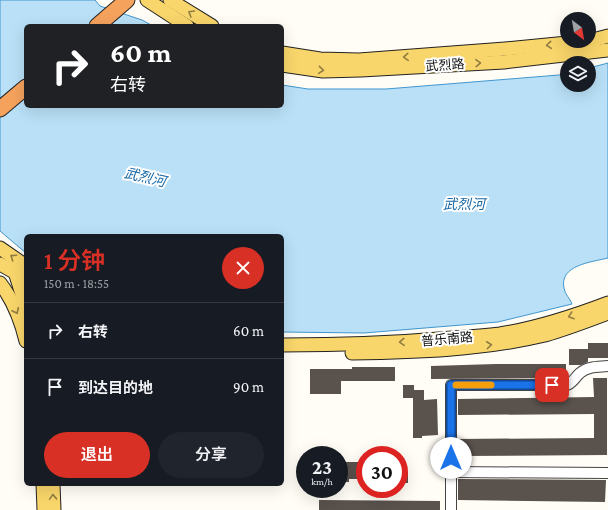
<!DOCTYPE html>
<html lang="zh">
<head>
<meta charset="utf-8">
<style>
  body { margin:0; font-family:"Crimson Pro","Noto Sans SC",serif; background:#20242c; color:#f1f3f6; height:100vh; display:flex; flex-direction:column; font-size:15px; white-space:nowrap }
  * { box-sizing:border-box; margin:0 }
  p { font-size:13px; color:#9ea1a6 }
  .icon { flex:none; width:22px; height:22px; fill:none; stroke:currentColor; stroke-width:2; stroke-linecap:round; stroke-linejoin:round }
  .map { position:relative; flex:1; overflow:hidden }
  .panel { position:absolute; left:24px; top:234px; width:260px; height:252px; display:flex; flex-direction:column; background:#171b24; border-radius:6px; box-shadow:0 4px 16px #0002 }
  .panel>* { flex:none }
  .guide { position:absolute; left:24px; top:24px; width:260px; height:84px; border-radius:6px; box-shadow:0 4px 16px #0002; background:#202124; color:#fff; overflow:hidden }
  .needle { width:26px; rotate:149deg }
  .fabs { position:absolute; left:560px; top:12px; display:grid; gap:8px }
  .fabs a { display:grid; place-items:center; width:36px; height:36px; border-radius:50%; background:#171b24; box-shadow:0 4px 16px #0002; font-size:20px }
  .speed { position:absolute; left:296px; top:446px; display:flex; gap:8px; font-size:20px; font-weight:700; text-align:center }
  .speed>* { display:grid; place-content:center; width:52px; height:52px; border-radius:50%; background:#171b24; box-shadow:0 4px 16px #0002; line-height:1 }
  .speed small { font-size:10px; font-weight:400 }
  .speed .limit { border:6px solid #d22; background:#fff; color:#111 }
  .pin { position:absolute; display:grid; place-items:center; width:34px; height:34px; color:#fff; margin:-17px; border-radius:8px; box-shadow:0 2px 6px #0006 }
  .me { position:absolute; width:44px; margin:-22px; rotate:0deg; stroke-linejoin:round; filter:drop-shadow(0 0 3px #0008) }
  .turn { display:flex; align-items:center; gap:14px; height:84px; padding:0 20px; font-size:18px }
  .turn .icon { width:52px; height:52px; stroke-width:2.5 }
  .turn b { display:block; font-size:28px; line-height:34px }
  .round { display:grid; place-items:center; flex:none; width:42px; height:42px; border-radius:21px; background:#20242c }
  .summary { display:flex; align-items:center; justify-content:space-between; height:68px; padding:0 20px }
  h1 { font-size:24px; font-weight:600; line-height:30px; color:#d93025 }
  .primary-button { display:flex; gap:8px; margin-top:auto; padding:8px 20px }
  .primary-button a { flex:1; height:46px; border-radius:24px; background:#d93025; color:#fff; font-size:16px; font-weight:600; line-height:46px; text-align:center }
  .primary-button a+a { background:#20242c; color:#f1f3f6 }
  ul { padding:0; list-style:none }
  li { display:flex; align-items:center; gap:12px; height:56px; padding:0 20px; border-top:1px solid #363941 }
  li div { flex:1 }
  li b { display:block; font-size:15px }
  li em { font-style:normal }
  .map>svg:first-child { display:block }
</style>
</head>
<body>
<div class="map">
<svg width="608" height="510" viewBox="0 0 608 510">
  <rect width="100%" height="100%" fill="#fffdf5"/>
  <path fill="#b9e0f7" stroke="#3f96cf" d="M0,0H95L100,6L142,20L153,26H26V106H282V85L308,89H386L559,75L567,73V85H589V68L608,63V258C592,262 559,265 564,288C565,295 570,298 572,304L498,322L364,333L282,332V236H26V253L0,231Z"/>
  <g fill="#5a524d">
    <polygon points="588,343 608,343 608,358 588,358 588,362 581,365 569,365 569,349 588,349"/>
    <polygon points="496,364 566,364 566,378 431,379 431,366"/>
    <polygon points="352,367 395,367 395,381 341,381 341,394 310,394 310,369 352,369"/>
    <polygon points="593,378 607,378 607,455 458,456 458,439 594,438 594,414 458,415 458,399 594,397"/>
    <polygon points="403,385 414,385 414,390 424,390 424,400 437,399 438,435 422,436 422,438 413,438 413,398 403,398"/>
    <polygon points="339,462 365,462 365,479 349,479 349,482 339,482"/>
    <rect x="399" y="472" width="9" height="11"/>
    <polygon points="458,479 606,480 605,502 458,500"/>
    <polygon points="319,500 440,501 440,510 319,510"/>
  </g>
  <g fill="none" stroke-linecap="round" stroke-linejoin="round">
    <defs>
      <g id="minor">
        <polyline points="451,472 608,473"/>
        <path d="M451,510V385H567C574,382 575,377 580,373C588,366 598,367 608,366"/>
      </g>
      <g id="major">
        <polyline points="147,0 187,26"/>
        <polyline points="170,0 212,26"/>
        <polyline points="589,41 608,36"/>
        <polyline points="282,53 320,59 359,60 505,49 588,41"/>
        <polyline points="282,65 323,71 361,70 504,62 608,50"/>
        <polyline points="0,248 26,266"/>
        <polyline points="0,264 23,277"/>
        <polyline points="15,272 26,307"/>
        <path d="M0,283C13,300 21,320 26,341"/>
        <path d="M282,345C339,345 395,343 452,338C468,337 484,336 500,334C537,328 574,316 608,303"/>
        <path d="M352,353C416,352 482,350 545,335C566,329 587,321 608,313"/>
        <polyline points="43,484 44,510"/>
        <polyline points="53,484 54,510"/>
      </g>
      <g id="highway">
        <polyline points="97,26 127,0"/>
        <polyline points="0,109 26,87"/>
      </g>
    </defs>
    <use href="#minor" stroke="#444" stroke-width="12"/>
    <use href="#major" stroke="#222" stroke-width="15"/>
    <use href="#highway" stroke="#222" stroke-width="17"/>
    <use href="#minor" stroke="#fff" stroke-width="10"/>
    <use href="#major" stroke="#f9d66b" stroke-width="13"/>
    <use href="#highway" stroke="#f5a25d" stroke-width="15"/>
  </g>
  <defs><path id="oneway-chevron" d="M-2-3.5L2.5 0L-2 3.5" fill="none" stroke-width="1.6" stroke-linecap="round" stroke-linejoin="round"/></defs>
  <g stroke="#917d42">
    <use href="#oneway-chevron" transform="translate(191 13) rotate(-149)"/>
    <use href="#oneway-chevron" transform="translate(549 45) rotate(175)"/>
    <use href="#oneway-chevron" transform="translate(406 57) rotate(176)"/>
    <use href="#oneway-chevron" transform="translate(478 63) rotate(-4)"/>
    <use href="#oneway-chevron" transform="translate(321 70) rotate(5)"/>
    <use href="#oneway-chevron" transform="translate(13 257) rotate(-146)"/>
    <use href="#oneway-chevron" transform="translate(16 311) rotate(65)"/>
    <use href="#oneway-chevron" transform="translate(571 316) rotate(161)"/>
    <use href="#oneway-chevron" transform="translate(402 342) rotate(177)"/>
    <use href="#oneway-chevron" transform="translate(489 345) rotate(-6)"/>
    <use href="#oneway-chevron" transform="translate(53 497) rotate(-92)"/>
  </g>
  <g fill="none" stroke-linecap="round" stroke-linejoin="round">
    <defs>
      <polyline id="route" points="451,458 451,385 552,385"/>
    </defs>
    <use href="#route" stroke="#114b97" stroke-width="10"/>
    <use href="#route" stroke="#1a73e8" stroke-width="7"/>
    <polyline stroke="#f59e0b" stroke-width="7" points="456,385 491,385"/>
  </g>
  <g text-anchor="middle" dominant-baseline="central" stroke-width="4" stroke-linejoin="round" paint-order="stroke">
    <g font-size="13" fill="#111" stroke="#fff">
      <text transform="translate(445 65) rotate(-4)">武烈路</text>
      <text transform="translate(447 339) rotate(-5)">普乐南路</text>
    </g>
    <g font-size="14" font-style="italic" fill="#1768a6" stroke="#fff">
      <text transform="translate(145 177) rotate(13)">武烈河</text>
      <text x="464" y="204">武烈河</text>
    </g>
  </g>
</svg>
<div class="fabs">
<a><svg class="needle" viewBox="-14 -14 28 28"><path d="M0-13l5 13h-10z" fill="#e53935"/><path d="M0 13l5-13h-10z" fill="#9ea1a6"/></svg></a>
<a><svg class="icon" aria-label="layers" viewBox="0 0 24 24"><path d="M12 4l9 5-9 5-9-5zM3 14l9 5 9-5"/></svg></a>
</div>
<div class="speed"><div>23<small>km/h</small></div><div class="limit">30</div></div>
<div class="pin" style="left:552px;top:385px;background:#d93025"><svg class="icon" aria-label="arrive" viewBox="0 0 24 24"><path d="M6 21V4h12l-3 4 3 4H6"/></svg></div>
<svg class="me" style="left:451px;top:458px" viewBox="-20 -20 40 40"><circle r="19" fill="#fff"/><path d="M0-13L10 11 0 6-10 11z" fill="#1a73e8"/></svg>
<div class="guide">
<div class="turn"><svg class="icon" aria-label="right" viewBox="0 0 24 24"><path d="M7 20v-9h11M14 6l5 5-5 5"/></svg><div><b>60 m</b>右转</div></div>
</div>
<section class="panel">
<div class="summary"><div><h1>1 分钟</h1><p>150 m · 18:55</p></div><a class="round" style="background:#d93025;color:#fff"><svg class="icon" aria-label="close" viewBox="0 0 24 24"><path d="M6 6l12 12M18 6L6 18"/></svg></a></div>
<ul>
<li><svg class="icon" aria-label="right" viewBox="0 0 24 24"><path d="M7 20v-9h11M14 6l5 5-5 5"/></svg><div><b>右转</b></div><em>60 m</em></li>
<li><svg class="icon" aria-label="arrive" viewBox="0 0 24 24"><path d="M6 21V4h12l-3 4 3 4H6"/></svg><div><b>到达目的地</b></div><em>90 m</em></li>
</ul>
<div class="primary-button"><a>退出</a><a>分享</a></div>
</section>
</div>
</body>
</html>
